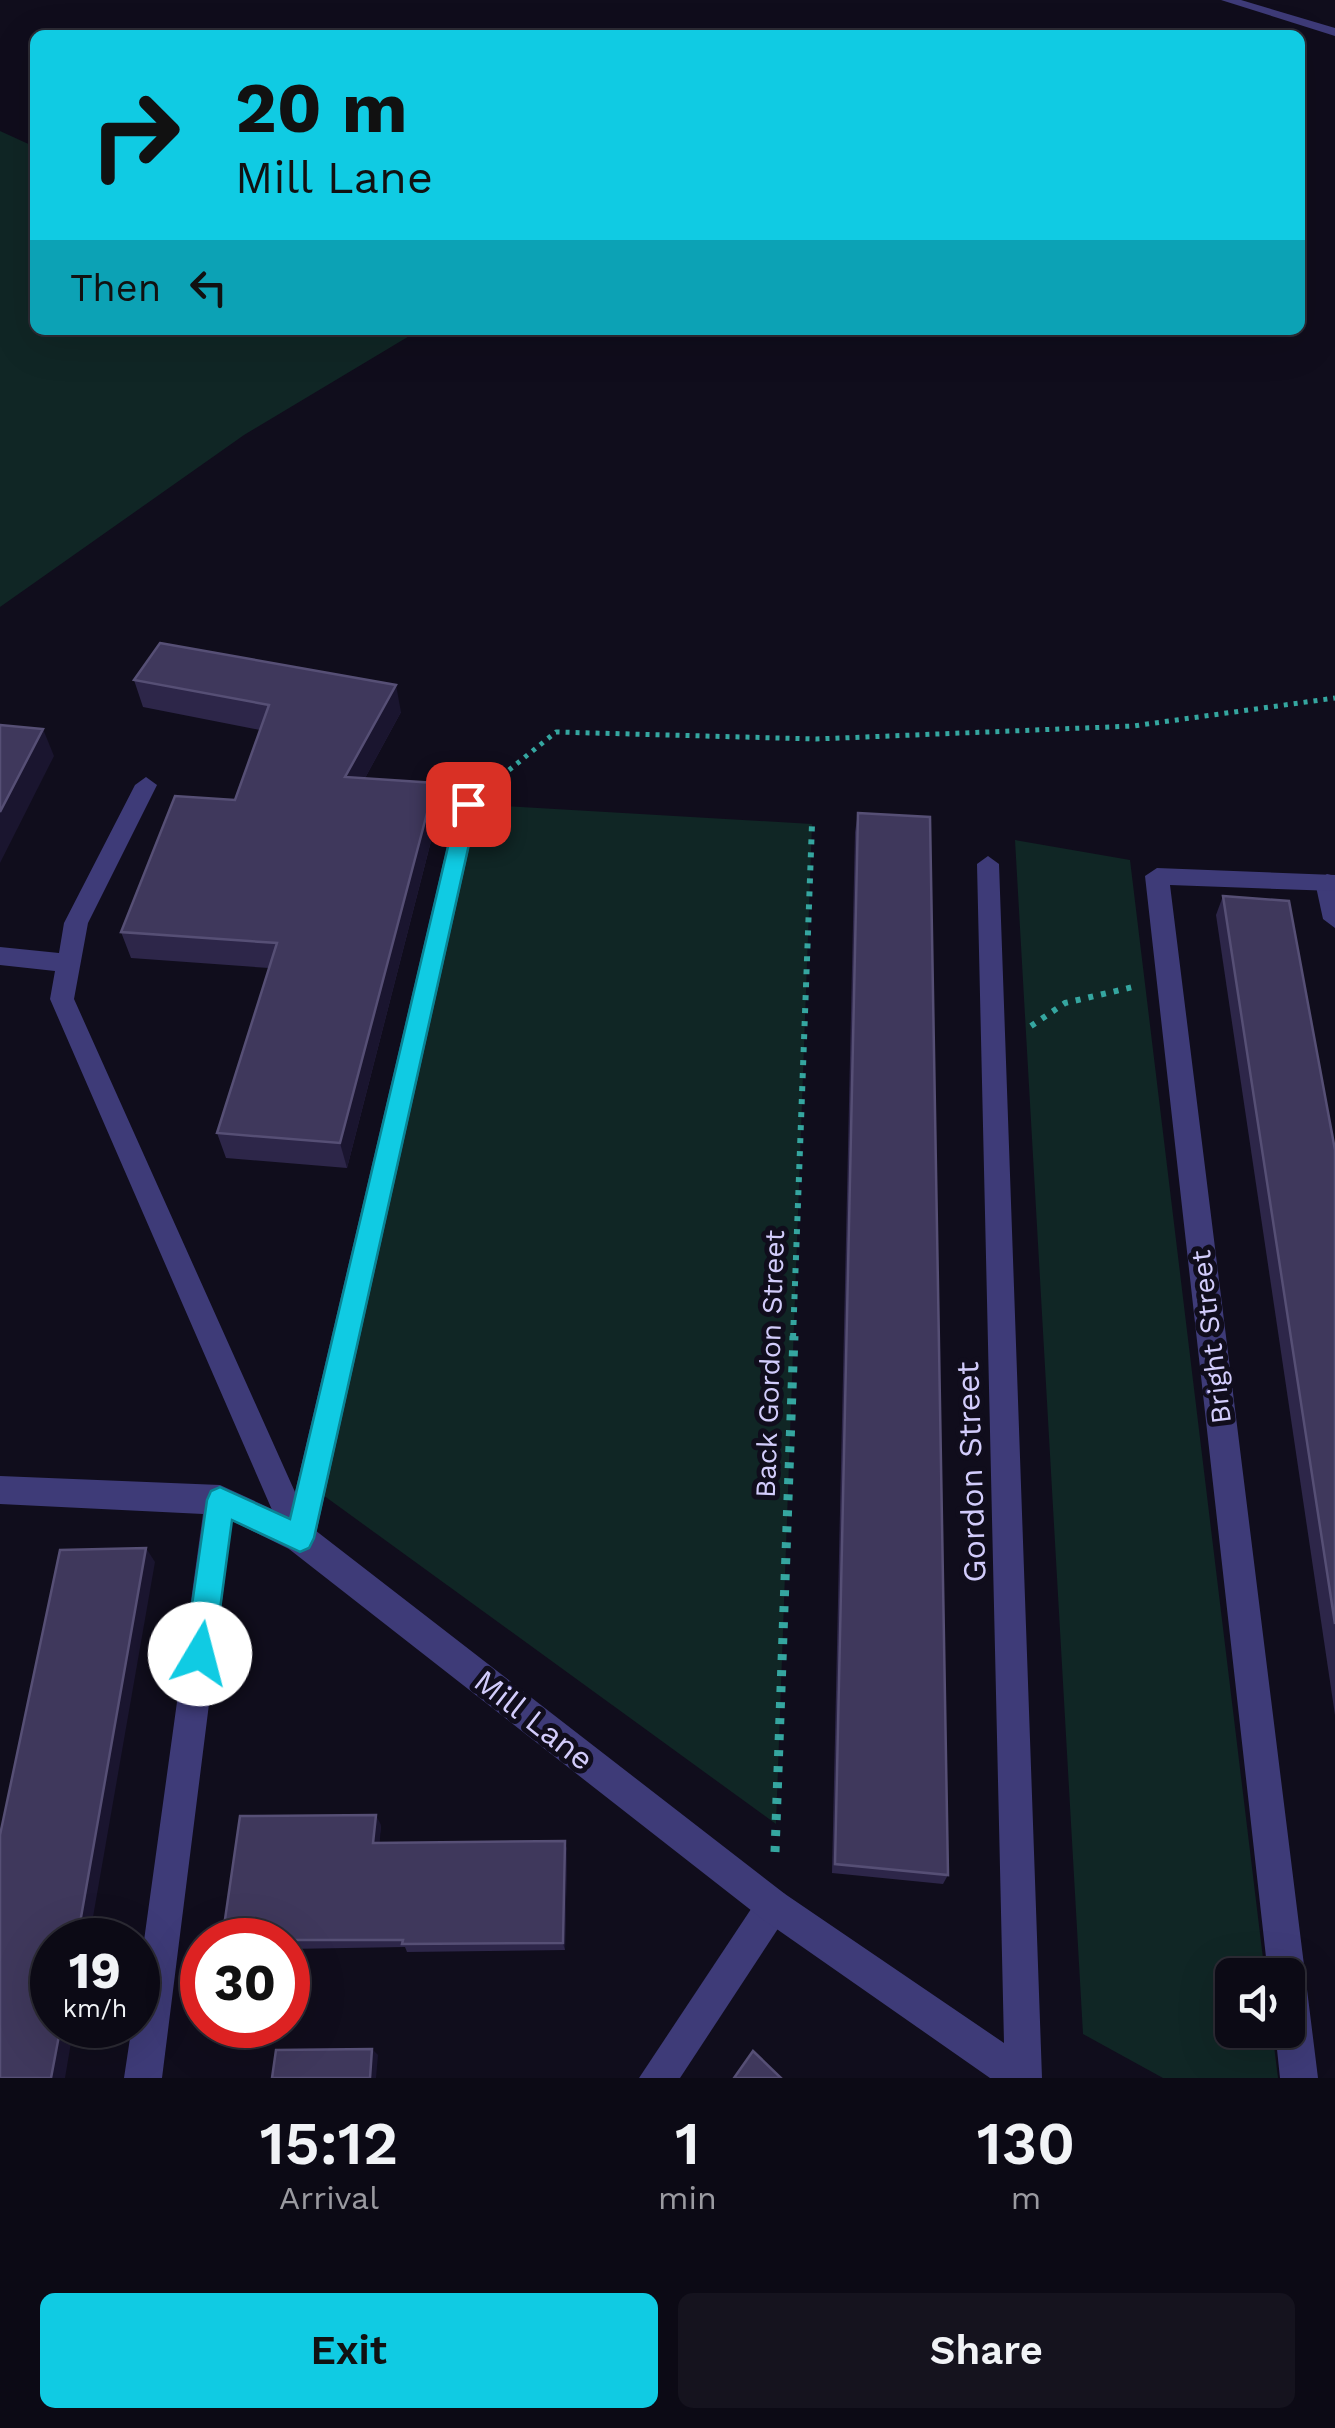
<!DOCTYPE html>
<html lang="en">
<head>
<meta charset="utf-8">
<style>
  body { margin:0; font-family:"Work Sans",sans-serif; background:#15131e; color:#f1f3f6; height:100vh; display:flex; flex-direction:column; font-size:38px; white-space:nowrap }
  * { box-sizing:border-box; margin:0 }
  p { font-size:32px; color:#9a9aa0 }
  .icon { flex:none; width:55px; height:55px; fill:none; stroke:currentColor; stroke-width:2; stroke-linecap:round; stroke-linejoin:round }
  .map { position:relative; height:2078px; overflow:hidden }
  .details { display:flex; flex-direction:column; background:#0c0a15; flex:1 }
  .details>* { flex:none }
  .banner { position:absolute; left:30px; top:30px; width:1275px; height:305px; border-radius:15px; box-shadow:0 10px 40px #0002,0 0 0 2px #2c2b34; background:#10cbe3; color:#111; overflow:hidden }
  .tools { position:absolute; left:1215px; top:1958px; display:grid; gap:20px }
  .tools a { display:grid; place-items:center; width:90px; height:90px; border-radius:15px; background:#0c0a15; box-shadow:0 10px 40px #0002,0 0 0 2px #2c2b34; font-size:50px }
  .speed { position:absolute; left:30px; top:1918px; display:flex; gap:20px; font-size:50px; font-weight:700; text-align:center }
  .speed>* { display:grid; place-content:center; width:130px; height:130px; border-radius:50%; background:#0c0a15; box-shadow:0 10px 40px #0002,0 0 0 2px #2c2b34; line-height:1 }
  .speed small { font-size:25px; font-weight:400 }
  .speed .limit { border:15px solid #d22; background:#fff; color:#111 }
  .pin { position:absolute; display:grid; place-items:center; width:85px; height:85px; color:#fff; margin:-42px; border-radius:20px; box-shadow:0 5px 15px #0006 }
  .me { position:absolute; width:110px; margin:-55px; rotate:8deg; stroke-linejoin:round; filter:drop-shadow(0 0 8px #0008) }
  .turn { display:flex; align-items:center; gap:35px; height:210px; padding:0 40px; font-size:45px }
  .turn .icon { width:130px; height:130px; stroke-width:2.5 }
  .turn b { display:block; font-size:70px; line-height:85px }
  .then { display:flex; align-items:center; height:95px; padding:0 40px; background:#0003; gap:20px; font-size:38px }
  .eta { display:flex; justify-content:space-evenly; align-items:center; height:170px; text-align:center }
  .eta b { font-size:60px; font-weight:600; line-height:70px }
  .button { display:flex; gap:20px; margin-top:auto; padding:20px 40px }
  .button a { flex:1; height:115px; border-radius:15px; background:#10cbe3; color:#111; font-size:40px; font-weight:600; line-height:115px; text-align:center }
  .button a+a { background:#15131e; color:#f1f3f6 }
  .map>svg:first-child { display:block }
</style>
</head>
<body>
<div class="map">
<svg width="1335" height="2078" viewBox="0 0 1335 2078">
  <rect width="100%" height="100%" fill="#100d1c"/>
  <g fill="#102625">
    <polygon points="0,131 35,147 35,330 416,332 244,435 0,607"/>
    <polygon points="468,804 812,824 776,1824 312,1487"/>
    <polygon points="1015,840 1130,860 1265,1975 1232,1975 1232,2030 1272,2030 1278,2078 1163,2078 1083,2034"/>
  </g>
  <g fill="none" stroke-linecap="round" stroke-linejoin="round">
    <polyline stroke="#35a6a0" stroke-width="5" stroke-dasharray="4 6" stroke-linecap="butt" points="509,770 556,732 816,739 1133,726 1335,698"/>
    <g stroke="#35a6a0" stroke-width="6" stroke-dasharray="5 8" stroke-linecap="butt">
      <polyline points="492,784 512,768"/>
      <polyline points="1031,1026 1065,1003 1133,987"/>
      <polyline points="793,1338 812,824"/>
    </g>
    <polyline stroke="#35a6a0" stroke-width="9" stroke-dasharray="6 10" stroke-linecap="butt" points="775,1852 794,1336"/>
    <g fill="#3e3b78" fill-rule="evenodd">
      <polygon points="146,777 157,785 88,923 74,999 295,1492 457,804 468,796 479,804 315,1538 311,1549 300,1553 289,1549 50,999 55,971 0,965 0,947 59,953 64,923 135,785"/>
      <polygon points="1327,874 1335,876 1335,928 1323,919 1315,882"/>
      <polygon points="773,1888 785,1894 791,1906 785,1918 680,2078 639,2078 761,1894"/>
    </g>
    <g fill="#3e3b78" fill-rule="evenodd">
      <polygon points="1221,0 1241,0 1335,28 1335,36"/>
      <polygon points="988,856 999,864 1042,2078 990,2078 761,1918 289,1549 232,1521 162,2078 124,2078 132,2025 138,2025 138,1984 203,1514 0,1504 0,1476 220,1485 311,1527 785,1894 1004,2043 977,864"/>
      <polygon points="1157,868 1335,875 1335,891 1170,885 1318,2078 1280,2078 1275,2030 1288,2030 1288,1975 1268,1975 1145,876"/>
    </g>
  </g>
  <g fill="#2d2649">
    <polygon points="134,680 401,712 365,778 439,810 347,1168 226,1158 217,1133 269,968 131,958 121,932 235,800 260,730 143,707"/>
    <polygon points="858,813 948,1875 943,1884 832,1873 855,832"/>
    <polygon points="1223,896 1335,1150 1335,1715 1216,915"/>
    <polygon points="381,1825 379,1843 565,1841 567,1851 565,1950 407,1952 405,1947 288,1949 288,1940"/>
  </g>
  <g fill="#1a152f">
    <polygon points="396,685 401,712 351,804 345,777"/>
    <polygon points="43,729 54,756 0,863 0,812"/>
    <polygon points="435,783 439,810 347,1168 340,1143"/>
    <polygon points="146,1548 155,1562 89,1940 77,1940"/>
    <polygon points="376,1815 381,1825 379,1852 373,1843"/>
    <polygon points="565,1841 567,1851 565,1950 563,1943"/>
    <polygon points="61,2025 74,2025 65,2078 51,2078"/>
    <polygon points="372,2049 378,2055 376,2078 370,2078"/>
  </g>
  <g fill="#3f385c" stroke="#564f75" stroke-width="2.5">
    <polygon points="160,643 396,685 345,777 435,783 340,1143 217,1133 277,943 121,932 175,796 235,800 269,705 134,680"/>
    <polygon points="0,725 43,729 0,812"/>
    <polygon points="858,813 930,817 948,1875 835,1864"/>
    <polygon points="1223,896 1289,901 1335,1150 1335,1624"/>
    <polygon points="146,1548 77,1940 52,1940 52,2025 61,2025 51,2078 0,2078 0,1835 60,1550"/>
    <polygon points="376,1815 373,1843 565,1841 563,1943 402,1944 403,1940 222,1940 240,1816"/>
    <polygon points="372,2049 370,2078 272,2078 276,2050"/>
    <polygon points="753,2051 781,2078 734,2078"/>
  </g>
  <polygon fill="#10cbe3" stroke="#0a8494" stroke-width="2.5" points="468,797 478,804 314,1538 309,1548 300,1552 232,1520 214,1654 210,1665 200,1669 189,1665 185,1654 207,1500 211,1491 220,1487 290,1519 458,804"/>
  <g text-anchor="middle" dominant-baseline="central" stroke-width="10" stroke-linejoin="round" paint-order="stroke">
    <g font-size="28" fill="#d2ccfb" stroke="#100d1c">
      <text transform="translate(1211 1337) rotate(-97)">Bright Street</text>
      <text transform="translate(770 1364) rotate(-88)">Back Gordon Street</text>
    </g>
    <g font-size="32" fill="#d2ccfb" stroke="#100d1c">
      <text transform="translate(971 1472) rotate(-92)">Gordon Street</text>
      <text transform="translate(534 1720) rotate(38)">Mill Lane</text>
    </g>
  </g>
</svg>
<div class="tools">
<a><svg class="icon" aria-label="sound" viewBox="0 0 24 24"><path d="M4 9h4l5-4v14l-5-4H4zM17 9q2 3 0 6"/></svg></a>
</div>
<div class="speed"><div>19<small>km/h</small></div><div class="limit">30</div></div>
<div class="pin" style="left:468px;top:804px;background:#d93025"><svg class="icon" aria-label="arrive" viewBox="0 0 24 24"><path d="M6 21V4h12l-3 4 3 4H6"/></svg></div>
<svg class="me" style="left:200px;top:1654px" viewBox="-20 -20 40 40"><circle r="19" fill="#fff"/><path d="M0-13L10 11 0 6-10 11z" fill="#10cbe3"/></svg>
<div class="banner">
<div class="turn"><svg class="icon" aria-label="right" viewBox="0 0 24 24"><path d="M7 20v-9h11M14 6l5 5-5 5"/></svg><div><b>20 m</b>Mill Lane</div></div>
<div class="then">Then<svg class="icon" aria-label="left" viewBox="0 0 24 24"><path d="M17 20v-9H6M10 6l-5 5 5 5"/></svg></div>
</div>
</div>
<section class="details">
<div class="eta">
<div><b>15:12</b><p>Arrival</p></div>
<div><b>1</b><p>min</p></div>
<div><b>130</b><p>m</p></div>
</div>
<div class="button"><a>Exit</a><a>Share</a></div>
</section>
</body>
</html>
